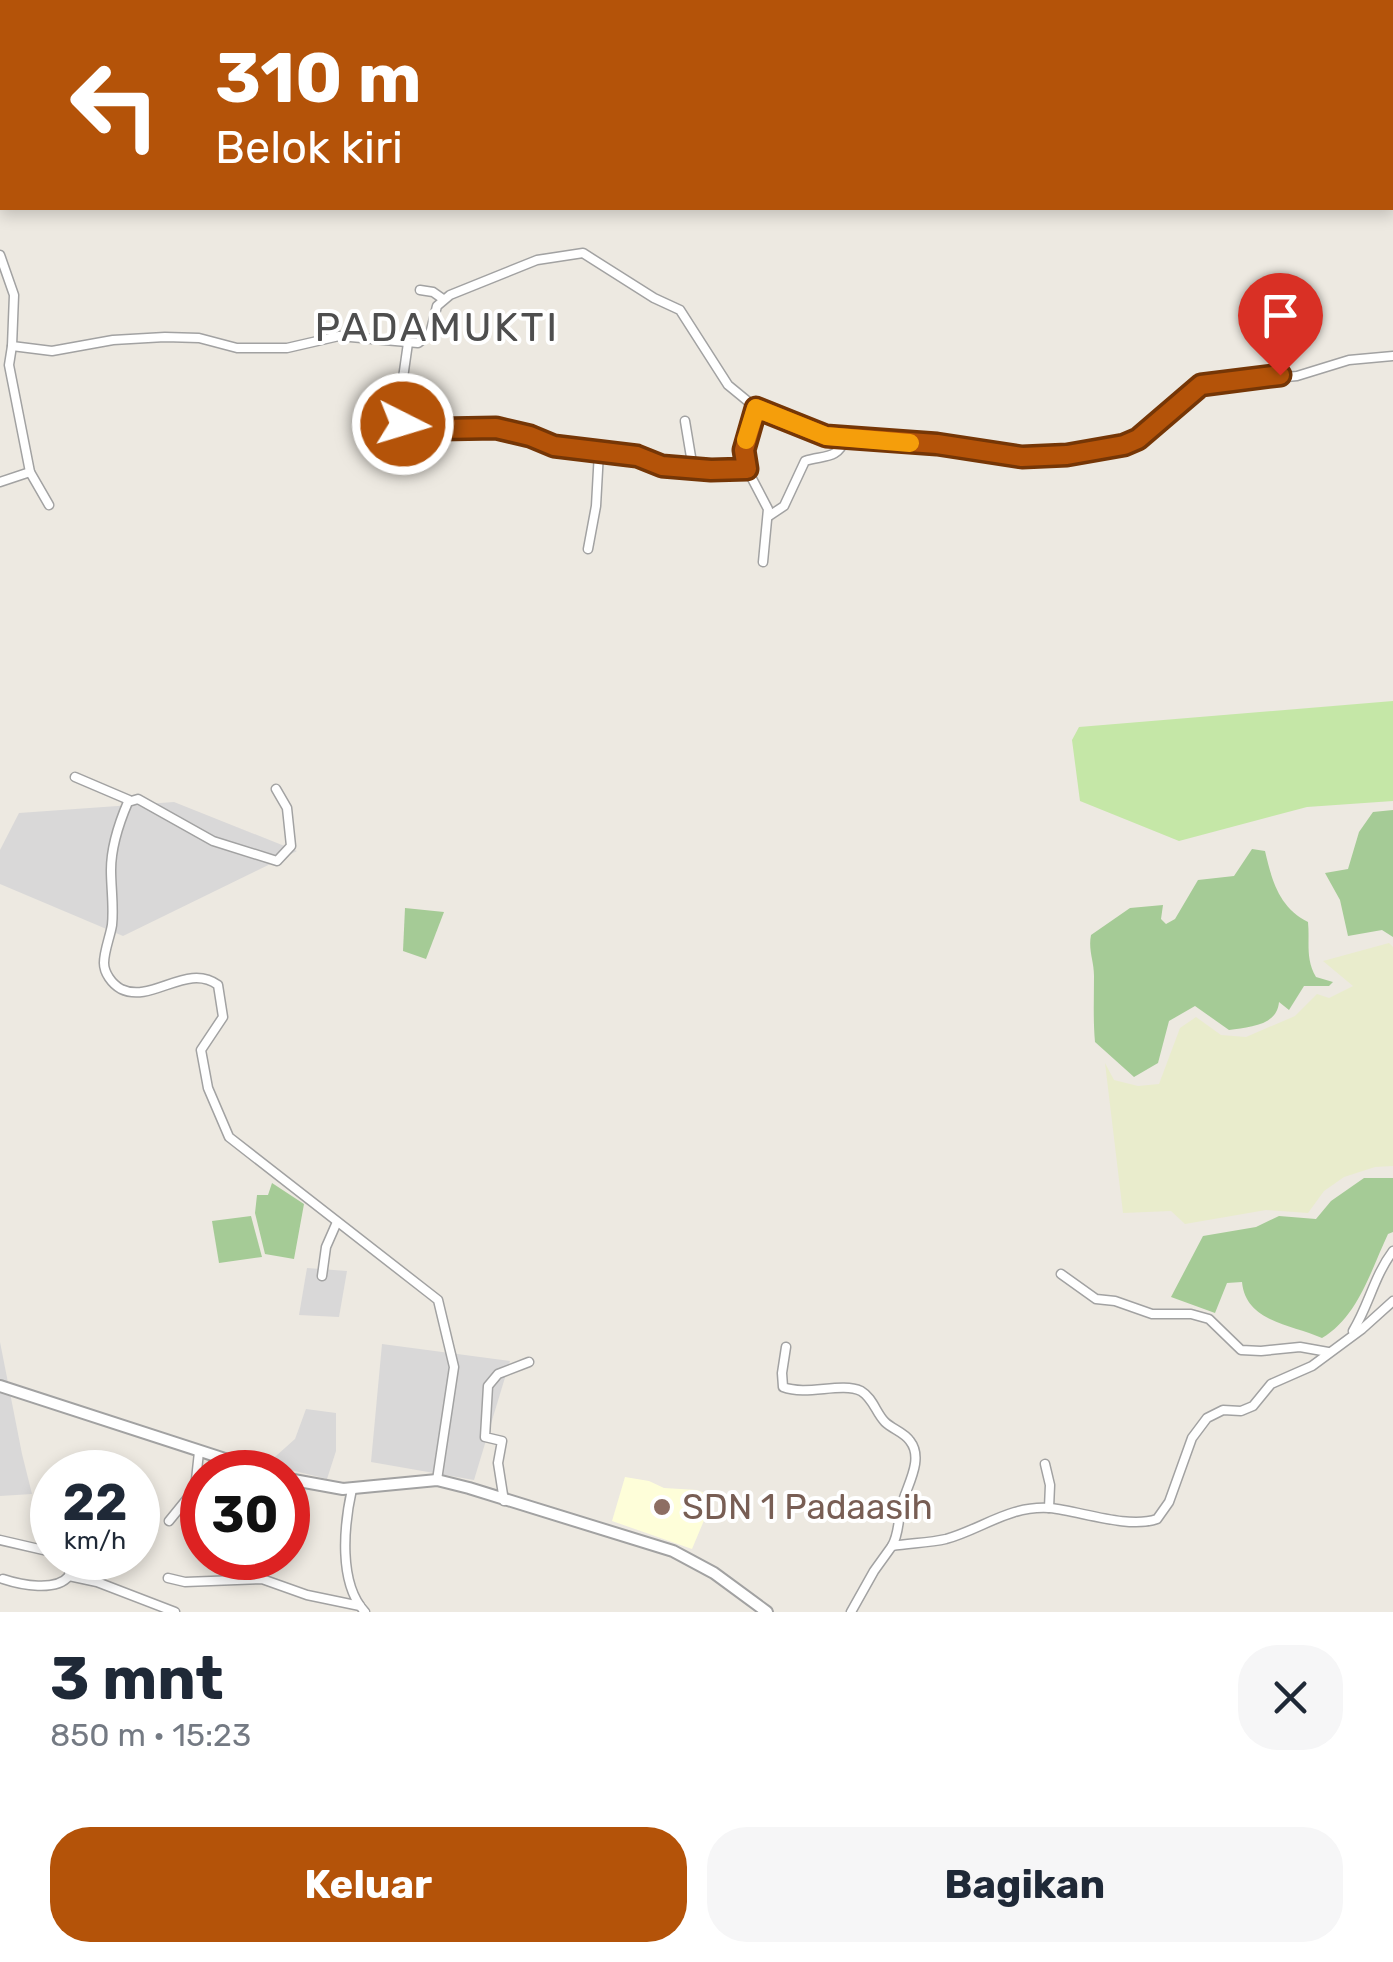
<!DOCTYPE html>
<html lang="id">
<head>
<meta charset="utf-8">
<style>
  body { margin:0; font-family:Rubik,sans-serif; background:#f6f6f7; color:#1f2937; height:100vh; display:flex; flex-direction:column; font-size:38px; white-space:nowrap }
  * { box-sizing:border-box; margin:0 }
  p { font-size:32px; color:#747a83 }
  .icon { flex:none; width:55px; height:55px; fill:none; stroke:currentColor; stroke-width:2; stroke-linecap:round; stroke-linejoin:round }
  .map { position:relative; height:1612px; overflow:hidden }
  .side { display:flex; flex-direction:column; background:#fff; flex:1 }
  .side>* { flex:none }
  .guide { position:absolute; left:0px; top:0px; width:1395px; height:210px; box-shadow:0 5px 15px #0003; background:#b45309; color:#fff; overflow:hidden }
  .speed { position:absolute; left:30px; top:1450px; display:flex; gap:20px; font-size:50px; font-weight:700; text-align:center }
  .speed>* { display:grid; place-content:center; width:130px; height:130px; border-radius:50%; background:#fff; box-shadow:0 5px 15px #0003; line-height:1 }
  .speed small { font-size:25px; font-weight:400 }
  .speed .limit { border:15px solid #d22; background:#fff; color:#111 }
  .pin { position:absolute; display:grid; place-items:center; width:85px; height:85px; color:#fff; margin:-102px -42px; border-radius:50% 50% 50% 0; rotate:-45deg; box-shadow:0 0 10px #0007 }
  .pin .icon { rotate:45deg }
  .me { position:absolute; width:110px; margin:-55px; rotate:95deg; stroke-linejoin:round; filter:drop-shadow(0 0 8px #0008) }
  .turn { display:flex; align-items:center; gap:35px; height:210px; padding:0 50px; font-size:45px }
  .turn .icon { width:130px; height:130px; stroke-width:2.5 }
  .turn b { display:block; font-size:70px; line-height:85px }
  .round { display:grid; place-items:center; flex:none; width:105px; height:105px; border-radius:40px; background:#f6f6f7 }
  .summary { display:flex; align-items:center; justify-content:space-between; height:170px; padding:0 50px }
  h1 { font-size:60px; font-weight:700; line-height:75px }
  .cta { display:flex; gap:20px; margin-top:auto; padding:20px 50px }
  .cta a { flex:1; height:115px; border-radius:40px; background:#b45309; color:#fff; font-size:40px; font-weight:700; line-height:115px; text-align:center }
  .cta a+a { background:#f6f6f7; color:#1f2937 }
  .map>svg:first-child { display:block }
</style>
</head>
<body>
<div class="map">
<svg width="1393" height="1612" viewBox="0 0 1393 1612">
  <rect width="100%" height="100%" fill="#ede9e1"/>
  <g fill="#d9d8d8">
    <polygon points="174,802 297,851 123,936 0,884 0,850 19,813"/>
    <polygon points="307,1268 347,1271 339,1317 299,1315"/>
    <polygon points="0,1342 22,1454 32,1494 0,1496"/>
    <polygon points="382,1344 510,1361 474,1480 371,1462"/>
    <polygon points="306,1409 336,1413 336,1451 327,1479 267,1464 295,1439"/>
  </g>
  <polygon fill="#fefed9" points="625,1477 649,1481 664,1488 697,1490 710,1495 705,1518 692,1549 612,1521"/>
  <polygon fill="#e9eccc" points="1389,943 1393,947 1393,1166 1375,1167 1344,1177 1324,1191 1308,1213 1266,1210 1185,1224 1171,1211 1123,1213 1105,1063 1114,1080 1138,1086 1159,1084 1180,1028 1196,1017 1221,1035 1246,1037 1295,1016 1317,994 1329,998 1353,986 1323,961"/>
  <polygon fill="#c5e7a7" points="1393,701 1393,801 1307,807 1179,841 1080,801 1072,740 1079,727"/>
  <g fill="#a5cb96">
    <polygon points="1393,810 1393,937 1382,930 1348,936 1340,900 1325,873 1348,869 1359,832 1373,812"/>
    <path d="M1252,849L1265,851C1272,881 1279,907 1308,922C1310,942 1305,958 1316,977L1333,982L1329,986H1304L1289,1010L1279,1002C1277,1026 1249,1027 1229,1030L1195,1006L1169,1021L1158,1063L1134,1077L1095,1042C1093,1019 1094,998 1094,976C1094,961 1088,950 1091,935L1130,908L1163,905L1161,919L1166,924L1175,919L1198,880L1234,876Z"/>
    <polygon points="405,908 444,912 426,959 403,951"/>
    <path d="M1364,1178H1393V1232L1388,1234C1371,1270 1358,1317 1322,1338C1290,1324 1246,1322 1242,1282L1227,1283L1215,1313L1171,1297L1203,1236L1256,1227L1279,1216L1316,1219L1331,1201Z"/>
    <polygon points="272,1183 304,1204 294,1259 265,1254 255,1213 257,1195 268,1195"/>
    <polygon points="251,1216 262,1257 219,1263 212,1221"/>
  </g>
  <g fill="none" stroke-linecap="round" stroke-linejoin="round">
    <defs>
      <g id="minor">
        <polyline points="0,255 14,295 12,346 52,351 113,340 165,337 199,338 237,348 287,348 339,336 418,343 430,334 437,306 450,295 537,260 583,253 654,298 680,310 728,385 756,408 826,436 852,440 937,444 1022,457 1099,450 1124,445 1151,431 1201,385 1297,376 1349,360 1393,356"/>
        <polyline points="420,290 433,292 443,299"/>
        <polyline points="408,343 403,378 403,425 440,429 496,428 530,435 554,446 637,456 663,466 711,470 747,469"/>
        <polyline points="12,346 9,365 30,472 49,505"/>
        <polyline points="756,408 744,450 747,469 768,509 763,562"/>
        <polyline points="685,421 693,469"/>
        <polyline points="0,482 30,472"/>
        <path d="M769,516L784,506L805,461C823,455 838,460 845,439"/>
        <polyline points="588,549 596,506 599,452"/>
        <polyline points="75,777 129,800"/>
        <path d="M276,789L287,808L291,846L277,861L213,841L138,799L128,802C119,823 111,847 111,870C111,888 114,907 112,925C110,937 104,951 104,963C104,973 112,984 121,989C152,1004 187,962 218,985L223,1017L201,1050L208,1088L229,1137L438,1300L454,1367L437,1480"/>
        <polyline points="1061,1274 1096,1299 1115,1301 1152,1314 1191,1314 1209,1319 1241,1350 1261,1351 1300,1347 1328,1352"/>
        <polyline points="322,1276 326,1247 337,1222"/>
        <path d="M1353,1331C1369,1305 1374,1276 1393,1251"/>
        <path d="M786,1347L782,1373L783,1387C807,1396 841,1382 861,1391C873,1398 876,1413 885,1422C892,1429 904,1432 910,1441C925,1460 905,1488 901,1508C898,1521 899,1534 892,1546"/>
        <polyline points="1045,1464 1050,1485 1049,1508"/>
        <path d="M352,1489C344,1525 338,1583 365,1612"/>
        <polyline points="504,1501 498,1463 502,1441 485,1437 488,1386 498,1374 529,1362"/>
        <polyline points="169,1521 195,1489 199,1452"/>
        <polyline points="0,1540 52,1552"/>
        <polyline points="71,1558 69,1576 97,1582 175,1612"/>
        <polyline points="168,1578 185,1582 262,1579 307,1595 360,1606"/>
        <path d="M3,1579C21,1585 56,1592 69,1576"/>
        <path d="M851,1612L874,1571L892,1546C910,1543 929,1543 946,1539C982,1529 1010,1505 1050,1508C1080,1511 1128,1529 1157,1519L1169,1502L1192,1438L1207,1418L1223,1410L1241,1411L1253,1406L1271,1384L1312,1366L1362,1329L1393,1301"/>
      </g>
      <g id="tertiary">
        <polyline points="0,1386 265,1472"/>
        <polyline points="288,1479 343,1489 437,1480 469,1488 673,1551 714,1573 767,1612"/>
      </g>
    </defs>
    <use href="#minor" stroke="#a2a2a2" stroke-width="11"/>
    <use href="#tertiary" stroke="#a2a2a2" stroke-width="14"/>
    <use href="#minor" stroke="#fff" stroke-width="8"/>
    <use href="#tertiary" stroke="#fff" stroke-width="10"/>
  </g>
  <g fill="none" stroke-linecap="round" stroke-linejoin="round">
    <defs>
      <polyline id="route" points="403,424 440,429 496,428 530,436 554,446 637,456 662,466 711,470 747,469 744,450 756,408 826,436 937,444 1022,457 1067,455 1124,445 1138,439 1201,385 1280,375"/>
    </defs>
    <use href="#route" stroke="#753606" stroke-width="25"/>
    <use href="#route" stroke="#b45309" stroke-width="18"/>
    <polyline stroke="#f59e0b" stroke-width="18" points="746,440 756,408 826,436 910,443"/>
  </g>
  <circle fill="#8d6e63" stroke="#fff" stroke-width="4" cx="662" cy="1507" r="10"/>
  <g text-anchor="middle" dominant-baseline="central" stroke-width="8" stroke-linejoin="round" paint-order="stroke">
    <g font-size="35" fill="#785e54" stroke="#fff" text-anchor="start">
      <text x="682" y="1507">SDN 1 Padaasih</text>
    </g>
    <g font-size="40" letter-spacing="2.5" fill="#4e4e4e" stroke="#fff">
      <text x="437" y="327">PADAMUKTI</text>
    </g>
  </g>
</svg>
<div class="speed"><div>22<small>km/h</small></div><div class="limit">30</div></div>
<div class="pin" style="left:1280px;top:375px;background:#d93025"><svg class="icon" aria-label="arrive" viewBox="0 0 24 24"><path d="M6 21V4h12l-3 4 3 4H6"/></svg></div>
<svg class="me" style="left:403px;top:424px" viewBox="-20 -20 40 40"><circle r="17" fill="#b45309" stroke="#fff" stroke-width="3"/><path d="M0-11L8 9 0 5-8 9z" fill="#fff"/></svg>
<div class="guide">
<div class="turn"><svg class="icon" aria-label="left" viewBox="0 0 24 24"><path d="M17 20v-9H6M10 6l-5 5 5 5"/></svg><div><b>310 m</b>Belok kiri</div></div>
</div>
</div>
<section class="side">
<div class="summary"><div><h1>3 mnt</h1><p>850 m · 15:23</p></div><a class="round"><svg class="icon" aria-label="close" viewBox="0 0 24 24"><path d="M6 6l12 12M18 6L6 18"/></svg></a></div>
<div class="cta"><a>Keluar</a><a>Bagikan</a></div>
</section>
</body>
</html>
